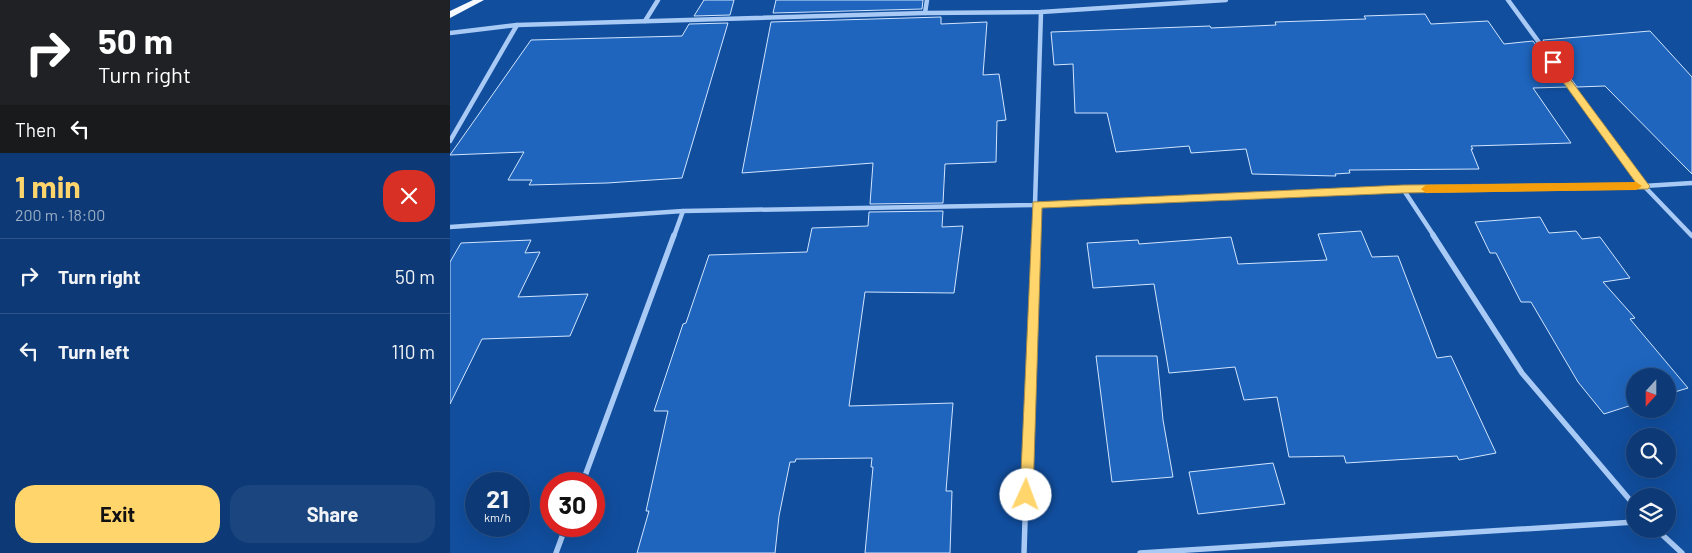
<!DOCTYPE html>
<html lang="en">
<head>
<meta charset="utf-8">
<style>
  body { margin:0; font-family:Barlow,sans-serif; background:#1b457e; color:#f1f3f6; height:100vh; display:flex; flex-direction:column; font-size:19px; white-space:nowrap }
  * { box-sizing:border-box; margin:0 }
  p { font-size:16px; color:#9aadc5 }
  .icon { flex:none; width:28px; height:28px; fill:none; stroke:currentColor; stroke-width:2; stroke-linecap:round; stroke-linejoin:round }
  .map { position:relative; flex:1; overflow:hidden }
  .panel { display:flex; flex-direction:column; background:#0d3a76; width:450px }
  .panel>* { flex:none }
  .hud { background:#202124; color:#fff; overflow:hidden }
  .needle { width:32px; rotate:201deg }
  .fabs { position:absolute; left:1176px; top:368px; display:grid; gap:10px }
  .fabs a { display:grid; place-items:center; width:50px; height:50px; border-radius:50%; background:#0d3a76; box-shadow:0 5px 20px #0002,0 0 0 1px #2d5488; font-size:25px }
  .speed { position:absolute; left:15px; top:472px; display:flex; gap:10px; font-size:25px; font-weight:700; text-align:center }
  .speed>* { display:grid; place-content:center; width:65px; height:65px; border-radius:50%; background:#0d3a76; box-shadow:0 5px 20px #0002,0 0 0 1px #2d5488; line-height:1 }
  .speed small { font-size:12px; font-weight:400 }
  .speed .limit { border:8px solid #d22; background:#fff; color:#111 }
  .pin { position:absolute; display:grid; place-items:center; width:42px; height:42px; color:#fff; margin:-21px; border-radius:10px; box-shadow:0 2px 8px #0006 }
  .me { position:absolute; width:55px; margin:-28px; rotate:2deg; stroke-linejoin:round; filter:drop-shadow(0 0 4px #0008) }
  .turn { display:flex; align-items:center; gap:18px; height:105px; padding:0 15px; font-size:22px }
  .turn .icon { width:65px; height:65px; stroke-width:2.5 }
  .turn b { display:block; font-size:35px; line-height:42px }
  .then { display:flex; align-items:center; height:48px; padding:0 15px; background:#0003; gap:10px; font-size:19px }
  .round { display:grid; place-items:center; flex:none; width:52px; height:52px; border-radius:20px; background:#1b457e }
  .overview { display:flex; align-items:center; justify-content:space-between; height:85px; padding:0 15px }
  h1 { font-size:30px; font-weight:700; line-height:38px; color:#ffd56c }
  .action { display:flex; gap:10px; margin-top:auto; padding:10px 15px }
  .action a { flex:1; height:58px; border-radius:20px; background:#ffd56c; color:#111; font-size:20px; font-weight:700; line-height:58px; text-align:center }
  .action a+a { background:#1b457e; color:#f1f3f6 }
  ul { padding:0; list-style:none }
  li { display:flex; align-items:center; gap:15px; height:75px; padding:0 15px; border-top:1px solid #2d5488 }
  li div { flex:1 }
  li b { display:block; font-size:19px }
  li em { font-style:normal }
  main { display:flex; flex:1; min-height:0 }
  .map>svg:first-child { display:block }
</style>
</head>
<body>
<main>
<section class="panel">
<div class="hud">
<div class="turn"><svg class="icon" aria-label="right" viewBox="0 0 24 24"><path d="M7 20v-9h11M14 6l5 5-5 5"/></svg><div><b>50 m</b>Turn right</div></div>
<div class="then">Then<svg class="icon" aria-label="left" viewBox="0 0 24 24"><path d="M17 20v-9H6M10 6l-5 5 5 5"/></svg></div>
</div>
<div class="overview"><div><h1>1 min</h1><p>200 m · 18:00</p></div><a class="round" style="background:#d93025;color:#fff"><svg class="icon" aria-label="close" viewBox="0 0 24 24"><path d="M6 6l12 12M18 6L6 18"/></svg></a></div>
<ul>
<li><svg class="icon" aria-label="right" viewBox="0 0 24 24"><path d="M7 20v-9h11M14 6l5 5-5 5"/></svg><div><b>Turn right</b></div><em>50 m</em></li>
<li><svg class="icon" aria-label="left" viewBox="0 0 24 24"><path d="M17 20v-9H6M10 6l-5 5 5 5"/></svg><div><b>Turn left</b></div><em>110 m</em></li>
</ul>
<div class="action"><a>Exit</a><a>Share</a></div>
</section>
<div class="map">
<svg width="1242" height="553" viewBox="0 0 1242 553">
  <rect width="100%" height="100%" fill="#114e9e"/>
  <g fill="#1f65bd" stroke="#d1e5fe">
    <polygon points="254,0 284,0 280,15 244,16"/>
    <polygon points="326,0 473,0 472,9 323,13"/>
    <polygon points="975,14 981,24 1038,21 1054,44 1083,41 1117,87 1083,88 1121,143 1021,146 1023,149 1021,149 1029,169 899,170 900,173 885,174 886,176 802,174 796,149 741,153 739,146 666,152 657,113 625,113 623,64 604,65 601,32 760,26 761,28 826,25 825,22 916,19 914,16"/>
    <polygon points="491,17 491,24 537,22 533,75 549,74 556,120 547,121 546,162 495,164 493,203 420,204 423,163 292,173 321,22"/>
    <polygon points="278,23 232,178 157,183 79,185 82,180 58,180 74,152 0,155 81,40 232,36 239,24"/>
    <polygon points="1200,31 1242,77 1242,174 1155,86 1127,87 1093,40"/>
    <polygon points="493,211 492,227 513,226 504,293 415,292 399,406 503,403 496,491 502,491 500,553 415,553 423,467 421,467 422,458 346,459 345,462 340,462 329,516 325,553 187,553 199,511 196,511 218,411 204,411 233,324 236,323 259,255 357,252 362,228 418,226 419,212"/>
    <polygon points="1090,217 1099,233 1126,231 1132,239 1150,237 1180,278 1153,282 1185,318 1180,319 1238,388 1218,394 1218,376 1185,376 1185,404 1154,414 1128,382 1081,302 1071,302 1046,253 1040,253 1025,222"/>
    <polygon points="911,231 922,257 948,256 987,358 1001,356 1046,453 1009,460 1007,456 896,463 894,456 839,457 827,397 794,400 785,367 719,373 704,284 643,288 637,243 688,240 689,244 781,237 788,264 877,260 868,234"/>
    <polygon points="81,240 75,253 90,252 68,297 138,294 120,336 32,339 0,404 0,262 11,243"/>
    <polygon points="646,356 707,356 713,420 723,477 662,482"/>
    <polygon points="823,463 835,504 748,514 739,472"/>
  </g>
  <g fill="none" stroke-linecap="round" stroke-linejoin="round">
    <g stroke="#a8caf5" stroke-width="4.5">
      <polyline points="1058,0 1194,186 1242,236"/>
      <polyline points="475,13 477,0"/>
      <polyline points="195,21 208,0"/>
      <polyline points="0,33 67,25 475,13 591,12 776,0"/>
      <polyline points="0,141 67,25"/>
      <polyline points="953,189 984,236"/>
      <polyline points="0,227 233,211 586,205 953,189 1194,186 1242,183"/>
      <polyline points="224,236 233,211"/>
      <polyline points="584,236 591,12"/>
    </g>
    <g stroke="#a8caf5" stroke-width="5.5">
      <polyline points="983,235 1072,373 1185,506"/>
      <polyline points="132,484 224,235"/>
      <polyline points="1206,529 1232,553"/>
      <polyline points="106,553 116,526"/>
      <polyline points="574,553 584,235"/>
      <polyline points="690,553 1185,522"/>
    </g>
    <polygon fill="#f6f9ff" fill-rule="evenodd" points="23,0 34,0 0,18 0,11"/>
  </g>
  <polygon fill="#ffd56c" stroke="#a68a46" points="1103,59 1106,60 1198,184 1200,186 1198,189 953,193 592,208 583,495 581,500 576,502 572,500 570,495 583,202 953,185 1186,183 1100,64 1100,60"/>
  <polygon fill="#f59e0b" points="1186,182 1192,186 1186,190 976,193 971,189 976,185"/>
</svg>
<div class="fabs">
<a><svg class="needle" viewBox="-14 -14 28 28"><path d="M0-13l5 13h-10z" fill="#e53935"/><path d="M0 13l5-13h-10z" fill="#9aadc5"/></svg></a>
<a><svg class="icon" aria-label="search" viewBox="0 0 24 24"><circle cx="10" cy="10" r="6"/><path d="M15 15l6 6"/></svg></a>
<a><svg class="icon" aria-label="layers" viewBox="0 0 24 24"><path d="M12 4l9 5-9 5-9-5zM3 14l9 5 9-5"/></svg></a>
</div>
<div class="speed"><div>21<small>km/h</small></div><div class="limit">30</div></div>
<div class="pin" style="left:1103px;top:62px;background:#d93025"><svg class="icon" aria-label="arrive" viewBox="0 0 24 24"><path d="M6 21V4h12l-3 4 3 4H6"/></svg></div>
<svg class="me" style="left:576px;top:495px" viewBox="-20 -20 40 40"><circle r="19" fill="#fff"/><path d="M0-13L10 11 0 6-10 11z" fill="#ffd56c"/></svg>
</div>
</main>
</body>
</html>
